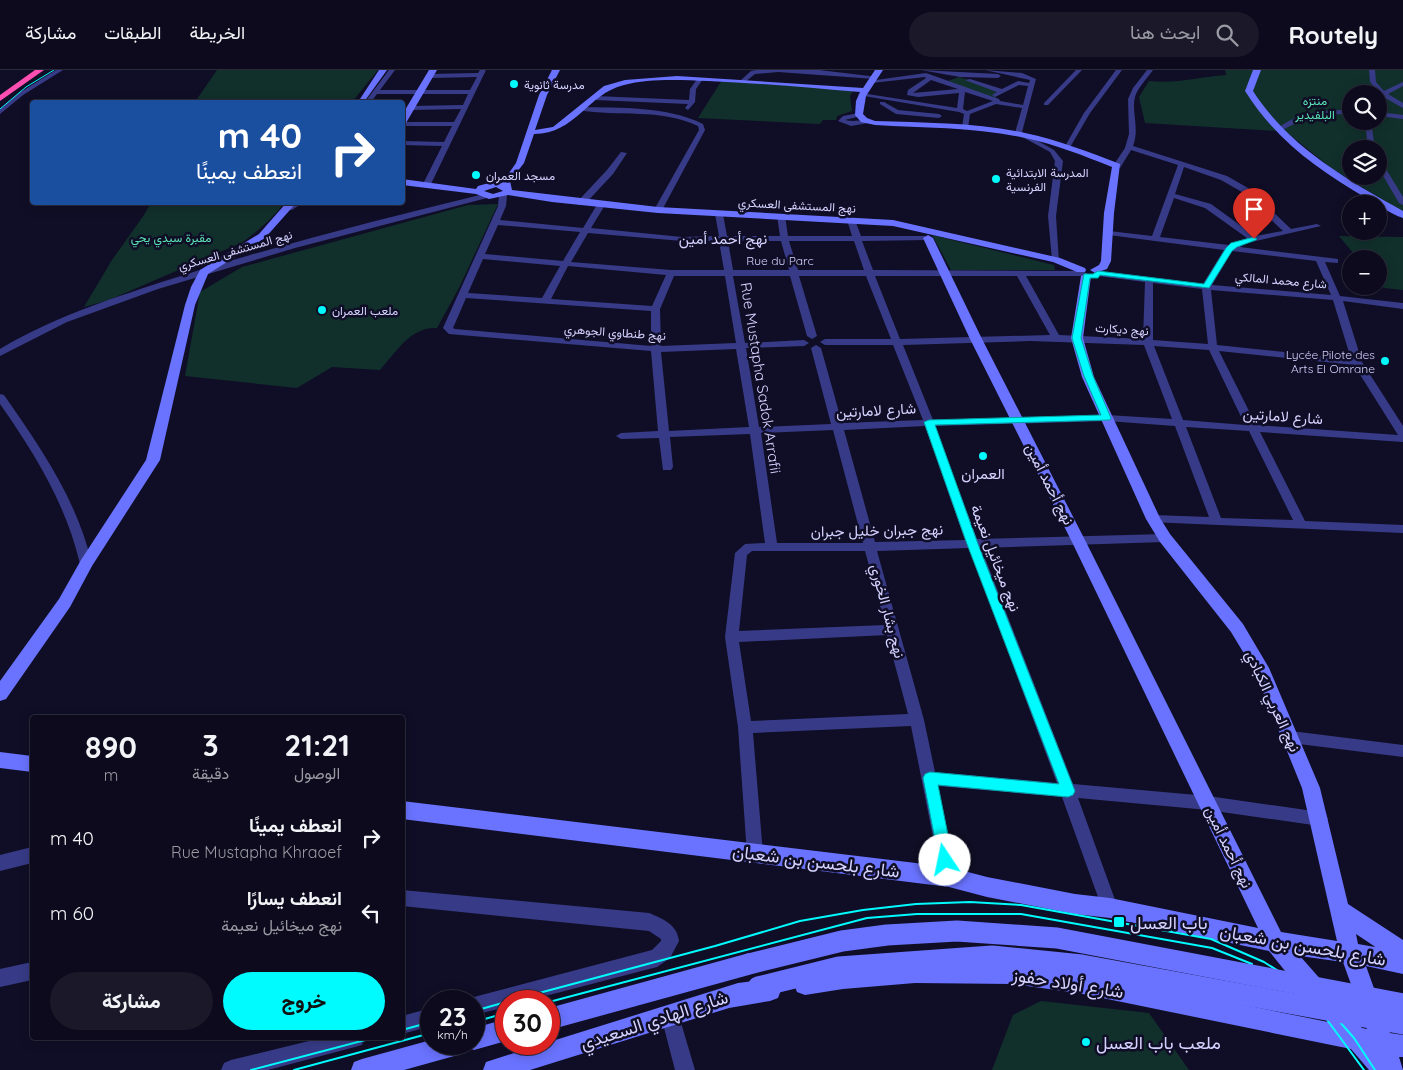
<!DOCTYPE html>
<html lang="ar">
<head>
<meta charset="utf-8">
<style>
  body { margin:0; font-family:Quicksand,Vazirmatn,sans-serif; background:#1a1829; color:#f1f3f6; direction:rtl; height:100vh; display:flex; flex-direction:column; font-size:19px; white-space:nowrap }
  * { box-sizing:border-box; margin:0 }
  p { font-size:16px; color:#9a9aa3 }
  .icon { flex:none; width:28px; height:28px; fill:none; stroke:currentColor; stroke-width:2; stroke-linecap:round; stroke-linejoin:round }
  .map { position:relative; flex:1; overflow:hidden; direction:ltr }
  .drawer { position:absolute; left:30px; top:645px; width:375px; height:325px; display:flex; flex-direction:column; background:#0c0a1c; border-radius:5px; box-shadow:0 2px 12px #0003,0 0 0 1px #2c2b3b; direction:rtl }
  .drawer>* { flex:none }
  .banner { position:absolute; left:30px; top:30px; width:375px; height:105px; border-radius:5px; box-shadow:0 2px 12px #0003,0 0 0 1px #2c2b3b; direction:rtl; background:#1a4fa0; color:#fff; overflow:hidden }
  .fabs { position:absolute; left:1342px; top:15px; display:grid; gap:10px }
  .fabs a { display:grid; place-items:center; width:45px; height:45px; border-radius:50%; background:#0c0a1c; box-shadow:0 2px 12px #0003,0 0 0 1px #2c2b3b; font-size:25px }
  .speed { position:absolute; left:420px; top:920px; display:flex; gap:10px; font-size:25px; font-weight:700; text-align:center }
  .speed>* { display:grid; place-content:center; width:65px; height:65px; border-radius:50%; background:#0c0a1c; box-shadow:0 2px 12px #0003,0 0 0 1px #2c2b3b; line-height:1 }
  .speed small { font-size:12px; font-weight:400 }
  .speed .limit { border:8px solid #d22; background:#fff; color:#111 }
  .pin { position:absolute; display:grid; place-items:center; width:42px; height:42px; color:#fff; margin:-51px -21px; border-radius:50% 50% 50% 0; rotate:-45deg; box-shadow:0 0 5px #0007 }
  .pin .icon { rotate:45deg }
  .me { position:absolute; width:55px; margin:-28px; rotate:349deg; stroke-linejoin:round; filter:drop-shadow(0 0 4px #0008) }
  .turn { display:flex; align-items:center; gap:18px; height:105px; padding:0 20px; font-size:22px }
  .turn .icon { width:65px; height:65px; stroke-width:2.5 }
  .turn b { display:block; font-size:35px; line-height:42px }
  .eta { display:flex; justify-content:space-evenly; align-items:center; height:85px; text-align:center }
  .eta b { font-size:30px; font-weight:800; line-height:35px }
  .button { display:flex; gap:10px; margin-top:auto; padding:10px 20px }
  .button a { flex:1; height:58px; border-radius:30px; background:#00fbfe; color:#111; font-size:20px; font-weight:800; line-height:58px; text-align:center }
  .button a+a { background:#1a1829; color:#f1f3f6 }
  ul { padding:0; list-style:none }
  li { display:flex; align-items:center; gap:15px; height:75px; padding:0 20px }
  li div { flex:1 }
  li b { display:block; font-size:19px }
  li em { font-style:normal }
  header { display:flex; align-items:center; gap:30px; box-sizing:border-box; height:70px; padding:0 25px; background:#0c0a1c; border-bottom:1px solid #2c2b3b }
  header strong { font-size:24px }
  nav { display:flex; gap:28px; margin-inline-start:auto; font-size:18px }
  .search { width:350px; height:45px; background:#1a1829; display:flex; align-items:center; gap:12px; box-sizing:border-box; padding:0 18px; border-radius:28px; color:#9a9aa3; font-size:19px }
  .map>svg:first-child { display:block }
</style>
</head>
<body>
<header>
<strong>Routely</strong>
<div class="search"><svg class="icon" aria-label="search" viewBox="0 0 24 24"><circle cx="10" cy="10" r="6"/><path d="M15 15l6 6"/></svg>ابحث هنا</div>
<nav><a>الخريطة</a><a>الطبقات</a><a>مشاركة</a></nav>
</header>
<div class="map">
<svg width="1403" height="1000" viewBox="0 0 1403 1000">
  <rect width="100%" height="100%" fill="#100e26"/>
  <g fill="#11302c" fill-rule="evenodd">
    <polygon points="217,0 378,0 352,32 195,32"/>
    <path d="M1225,0H1403V142L1331,98L1284,60L1278,61L1145,53L1139,27L1149,11C1175,14 1200,7 1226,5ZM1351,24H1379V51H1351ZM1351,79H1379V106H1351Z"/>
    <polygon points="959,7 999,20 994,24 997,29 945,12"/>
    <polygon points="722,10 854,19 850,26 852,41 837,46 836,50 823,50 820,54 698,48"/>
    <path d="M151,133H284C272,149 259,160 243,172L109,230L84,237L112,190L144,145Z"/>
    <path d="M498,134L459,218L437,258C411,256 396,282 380,300L332,297L297,318L185,306L200,222L242,197L468,135Z"/>
    <polygon points="932,165 1054,195 1055,200 951,200"/>
    <polygon points="1339,166 1403,167 1403,220 1384,218 1379,212 1379,189 1358,189"/>
    <polygon points="1041,931 1149,943 1189,1000 992,1000 1013,945"/>
  </g>
  <g fill="none" stroke-linecap="round" stroke-linejoin="round">
    <g fill="#373b87" fill-rule="evenodd">
      <polygon points="56,0 63,0 23,25 0,44 0,39 19,23"/>
      <polygon points="389,0 395,0 380,20 470,20 477,7 430,8 427,6 430,4 478,3 480,0 486,0 429,118 422,116 442,76 402,75 402,71 444,72 452,56 402,56 402,52 454,52 461,39 411,40 408,38 411,36 463,35 468,24 377,24 371,32 365,32"/>
      <polygon points="756,0 819,0 878,7 875,9 778,2 755,4 745,12 741,12 741,10 751,1"/>
      <polygon points="921,0 998,4 1001,6 998,8 960,7"/>
      <path d="M985,0L1022,3L1036,9L1022,62L1054,80L1063,91L1056,146L1059,192L1052,190L1048,146L1055,91L1050,82L1015,63L1022,38L996,34L970,44L968,58L965,60L962,58L964,44L959,42L858,25L861,23L957,38L959,23L918,27L907,25L908,20L926,8L925,7L872,13L869,11L926,3L999,29L1000,31L1023,35L1028,16L1019,15L995,27L992,25L997,22L965,10L970,9L1002,19L1018,11L1029,13L1030,10ZM931,10L958,19L913,23ZM965,22L993,31L967,41L963,39Z"/>
      <polygon points="1076,0 1082,0 1048,35 1044,35 1044,33"/>
      <polygon points="1116,0 1122,0 1090,43 1069,79 1065,79 1064,78 1084,43"/>
      <path d="M1147,0H1153C1147,9 1138,17 1135,27C1131,42 1140,58 1133,76L1227,106L1248,118L1291,159L1317,154L1321,156L1247,173L1240,177L1338,189V193L1325,192L1340,226L1403,233V239L1343,231L1362,292L1403,356V372L1260,362L1305,451L1403,455V463L1149,452L1147,449L1149,446L1153,445L1209,447L1175,356L1107,351L935,356L977,469L1165,464L1171,468L1165,472L981,478L1073,714L1208,726L1320,742L1326,744L1328,749L1326,754L1320,756L1208,740L1078,728L1118,838L1116,844L1110,846L1104,844L1102,838L1062,727L938,716L957,807L955,813L949,815L943,813L941,807L911,656L753,663L763,784L761,789L755,792L749,789L747,784L738,657L725,567L735,483L745,474L765,473L750,364L670,367L673,397L671,400H663L659,368L621,369L616,366L621,363L658,361L651,281L449,264L443,258L498,136L499,125L503,123L507,125L506,136L500,150L583,158L598,133H601L605,135L591,158L682,167L719,166L715,144L719,142L723,144L727,166H780L777,146L781,144L785,146L788,166H852L847,150L851,148L855,150L861,166H928L932,168L928,170L862,171L873,200L1084,201L1085,203L1081,206H1026L1059,265L1143,269L1145,212L1098,206L1094,203L1095,201L1203,214L1224,180L1109,165L1105,163L1109,161L1152,166L1178,95L1131,80L1120,98L1113,96L1125,78L1129,64L1128,29L1133,18ZM1184,97L1221,110L1242,122L1283,161L1255,166L1211,134L1175,124ZM1174,128L1205,138L1247,168L1229,175L1160,167ZM498,155L580,162L563,191L485,184ZM588,163L682,171H719L724,200H671L571,192ZM728,171H781L789,200H733ZM789,171H854L864,200H798ZM1232,181L1316,191L1331,225L1212,215ZM483,189L560,196L542,228L468,223ZM568,196L666,205L652,236L551,229ZM674,206H725L736,273L661,276L660,239ZM733,206H790L807,266L812,269L817,266L799,206H866L891,269H825L820,272L825,275H893L923,350L842,353L821,278L816,275L811,278L831,354L759,357L746,278L804,276L809,273L804,270L745,273ZM875,206H1017L1050,265L900,269ZM1153,213L1202,219L1208,274L1153,270ZM1211,220L1333,230L1351,289L1217,275ZM466,228L651,241V276L455,259L453,258ZM1030,271L1144,275L1172,349L1107,345L933,350L903,275ZM1154,276L1209,280L1245,355L1183,350ZM736,279L749,357L669,361L661,282ZM1219,281L1354,295L1398,365L1256,355ZM925,356L965,470L875,472L844,360ZM1186,357L1249,361L1293,450L1221,448ZM833,360L863,473H777L761,363ZM969,478L1057,713L935,702L924,650L877,481ZM752,481H865L885,555L739,561L747,485ZM887,565L908,644L751,651L739,572Z"/>
      <polygon points="1369,0 1375,0 1376,12 1384,21 1403,12 1403,16 1388,24 1403,33 1403,38 1385,28 1379,31 1381,25 1370,12"/>
      <polygon points="698,8 703,9 696,19 695,32 688,40 685,38 688,34 595,30 592,28 595,26 689,30 690,19"/>
      <polygon points="880,32 884,32 898,40 939,44 942,46 939,48 896,44 880,34"/>
      <path d="M581,37C620,38 667,36 703,54L705,60L661,142L654,140L699,60L698,56C661,38 618,47 579,40L578,39Z"/>
      <path d="M1351,40V44C1325,44 1304,47 1281,61L1276,60C1296,42 1325,40 1351,40Z"/>
      <polygon points="1379,42 1403,45 1403,49 1379,46"/>
      <path d="M859,43L862,45L861,46L845,50C855,53 866,48 874,52L851,56L838,51L843,46Z"/>
      <polygon points="1365,51 1371,51 1375,79 1368,79"/>
      <polygon points="621,82 627,83 613,104 584,135 578,135 578,131 607,100"/>
      <polygon points="1379,92 1383,94 1403,127 1403,135 1399,133 1379,99"/>
      <path d="M484,124H487V128L295,178L158,219L67,252L0,286V279C59,244 125,224 190,203C287,173 385,148 484,124Z"/>
      <polygon points="294,132 304,132 292,140 286,140 286,136"/>
      <path d="M0,324L4,325C41,378 77,430 92,494L90,497H82L80,494C66,434 35,384 0,334Z"/>
      <polygon points="1291,661 1403,675 1403,687 1291,673 1286,671 1284,667 1286,663"/>
      <polygon points="32,777 32,793 0,801 0,785"/>
      <path d="M402,820L649,843C663,849 677,854 679,871L670,888L657,897L526,931H506V937L474,945V931H467L474,927L652,880L661,871V869L649,861L402,836Z"/>
      <polygon points="32,892 32,910 0,917 0,899"/>
      <polygon points="670,937 676,940 679,946 695,1000 675,1000 661,946 664,940"/>
      <polygon points="431,938 431,956 402,964 402,946"/>
      <polygon points="321,968 364,968 362,975 355,977 268,1000 221,1000 224,993 231,990"/>
    </g>
    <g fill="#6a73ff" fill-rule="evenodd">
      <polygon points="379,0 387,0 364,32 358,32"/>
      <polygon points="429,0 437,0 406,53 402,55 402,45"/>
      <path d="M552,0H560L547,25L535,60L553,57L604,16L625,10L677,6L863,18L875,0H883L866,26L863,44L867,48L875,51C925,53 976,52 1025,63C1058,70 1089,82 1120,94L1114,143L1111,191L1107,199L1095,203L1090,200L1099,195L1101,191L1104,143L1112,97C1084,86 1055,74 1025,68C976,57 925,58 875,55L861,52L855,45L856,31L860,22C809,18 759,13 708,11C682,10 649,8 624,15C587,24 576,64 534,64L524,93L510,111L512,120L658,137L893,150L1060,188L1085,198L1086,200L1085,202H1077L1053,192L893,156L658,143L552,132L508,125L489,129L476,124L402,115V109L476,119L478,116L496,111L502,113L516,93L539,25ZM496,117L503,121L493,124L484,121Z"/>
      <path d="M1253,0H1261L1253,21C1289,77 1346,109 1403,141V148C1390,144 1378,134 1366,128C1317,99 1276,70 1245,21Z"/>
      <polygon points="287,132 297,132 265,168 208,204 195,235 160,390 92,496 70,537 6,629 0,631 0,611 59,529 81,490 146,390 185,235 191,217 200,200 259,164"/>
      <path d="M928,165L933,168L982,269L1086,472L1281,862L1337,871L1302,718L1254,600L1231,562L1160,472L1146,449L1082,307L1071,268L1081,206L1086,203L1091,206L1083,268L1094,307L1160,448L1170,464L1243,554L1269,598L1320,718L1348,834L1403,870V904L1366,896L1390,963L1403,965V987H1399L1403,1000H1369L1351,979L1078,923L1012,914L915,913L843,919L805,925L797,922L794,914L797,906L805,903L843,897L915,891L1012,892L1078,901L1328,952L1321,940L1324,932L1332,929L1340,932L1362,958L1367,959L1343,892L1300,886L1322,911L1325,919L1322,927L1314,930L1306,927L1269,881L1110,848L1075,844L987,827L949,817L402,749V731L949,797L987,807L1075,824L1110,828L1258,858L1072,472L970,269L923,168ZM1356,864L1374,876L1375,877L1358,874Z"/>
      <polygon points="0,682 32,686 32,702 0,698"/>
      <polygon points="749,883 756,887 760,894 756,901 749,905 549,960 549,938"/>
      <polygon points="770,909 778,912 781,920 778,928 770,931 729,938 530,1000 483,1000 486,992 542,974 549,974 549,972 738,913"/>
      <polygon points="506,949 506,971 474,980 468,978 466,982 458,985 404,1000 351,1000 354,992 362,989 431,970 431,974 474,974 474,958"/>
    </g>
    <polygon fill="#ff4eb2" fill-rule="evenodd" points="35,0 44,0 0,31 0,25"/>
    <polyline stroke="#00fbfe" stroke-width="1" points="0,39 26,17 54,0"/>
    <g stroke="#00fbfe" stroke-width="2">
      <polyline points="1297,921 1325,947 1364,1000"/>
      <polyline points="509,931 715,876 800,851 863,840 916,834 970,832 1021,835 1211,869 1264,892 1316,925 1354,968 1375,1000"/>
      <polyline points="549,932 867,848 917,844 1021,844 1212,878 1252,894"/>
      <polyline points="474,941 506,932"/>
      <polyline points="474,952 506,943"/>
      <polyline points="402,960 431,952"/>
      <polyline points="251,1000 373,968"/>
      <polyline points="294,1000 431,963"/>
    </g>
    <g stroke="#6a73ff" stroke-width="21">
      <polyline points="749,894 842,871 887,865 957,861 1057,868 1403,934"/>
      <polyline points="758,917 839,897 992,886 1082,895 1403,954"/>
    </g>
  </g>
  <polygon fill="#00fbfe" stroke="#00a3a5" points="1254,167 1257,169 1256,170 1237,177 1232,181 1209,218 1100,205 1098,208 1090,208 1081,268 1093,306 1111,348 1110,350 935,355 978,474 1075,721 1073,725 1068,727 938,715 953,790 951,795 945,797 940,795 923,708 925,704 930,702 1059,714 967,474 924,352 929,350 1101,345 1084,306 1072,268 1084,204 1093,204 1098,201 1204,214 1226,178 1231,173"/>
  <g fill="#00fbfe" stroke="#100e26" stroke-width="2">
    <circle cx="514" cy="14" r="5"/>
    <circle cx="476" cy="105" r="5"/>
    <circle cx="996" cy="109" r="5"/>
    <circle cx="322" cy="240" r="5"/>
    <circle cx="1385" cy="291" r="5"/>
    <circle cx="983" cy="386" r="5"/>
    <rect x="1113" y="846" width="12" height="12" rx="2.5"/>
    <circle cx="1086" cy="972" r="5"/>
  </g>
  <g text-anchor="middle" dominant-baseline="central" stroke-width="5" stroke-linejoin="round" paint-order="stroke">
    <g font-size="12" fill="#d4d3ff" stroke="#100e26" text-anchor="start">
      <text x="524" y="14">مدرسة ثانوية</text>
      <text x="1006" y="102">المدرسة الابتدائية<tspan x="1006" dy="14">الفرنسية</tspan></text>
      <text x="486" y="105">مسجد العمران</text>
      <text x="332" y="240">ملعب العمران</text>
      <text x="1375" y="284" text-anchor="end">Lycée Pilote des<tspan x="1375" dy="14">Arts El Omrane</tspan></text>
    </g>
    <g font-size="12" fill="#5ae4b5" stroke="#100e26">
      <text x="1315" y="30">منتزه<tspan x="1315" dy="14">البلفيدير</tspan></text>
      <text x="171" y="167">مقبرة سيدي يحي</text>
    </g>
    <g font-size="12" fill="#d4d3ff" stroke="#100e26">
      <text transform="translate(797 135) rotate(3)">نهج المستشفى العسكري</text>
      <text transform="translate(235 180) rotate(-16)">نهج المستشفى العسكري</text>
      <text x="780" y="190">Rue du Parc</text>
      <text transform="translate(1281 210) rotate(5)">شارع محمد المالكي</text>
      <text transform="translate(1122 259) rotate(4)">نهج ديكارت</text>
      <text transform="translate(615 262) rotate(4)">نهج طنطاوي الجوهري</text>
    </g>
    <g font-size="15" fill="#d4d3ff" stroke="#100e26">
      <text x="723" y="168">نهج أحمد أمين</text>
      <text transform="translate(761 308) rotate(81)">Rue Mustapha Sadok Arrafii</text>
      <text transform="translate(876 340) rotate(-3)">شارع لامارتين</text>
      <text transform="translate(1283 346) rotate(4)">شارع لامارتين</text>
      <text transform="translate(1050 414) rotate(63)">نهج أحمد أمين</text>
      <text transform="translate(877 460) rotate(-1)">نهج جبران خليل جبران</text>
      <text transform="translate(996 488) rotate(69)">نهج ميخائيل نعيمة</text>
      <text transform="translate(888 541) rotate(75)">نهج بشار الخوري</text>
      <text transform="translate(1273 631) rotate(65)">نهج العربي الكبادي</text>
      <text transform="translate(1229 777) rotate(64)">نهج أحمد أمين</text>
    </g>
    <g font-size="15" fill="#d4d3ff" stroke="#100e26">
      <text x="983" y="403">العمران</text>
    </g>
    <g font-size="18" fill="#d4d3ff" stroke="#100e26">
      <text transform="translate(816 791) rotate(7)">شارع بلحسن بن شعبان</text>
      <text transform="translate(1303 875) rotate(10)">شارع بلحسن بن شعبان</text>
      <text transform="translate(1068 913) rotate(9)">شارع أولاد حفوز</text>
      <text transform="translate(654 950) rotate(-18)">شارع الهادي السعيدي</text>
    </g>
    <g font-size="18" fill="#d4d3ff" stroke="#100e26" text-anchor="start">
      <text x="1130" y="852">باب العسل</text>
      <text x="1096" y="972">ملعب باب العسل</text>
    </g>
  </g>
</svg>
<div class="fabs">
<a><svg class="icon" aria-label="search" viewBox="0 0 24 24"><circle cx="10" cy="10" r="6"/><path d="M15 15l6 6"/></svg></a>
<a><svg class="icon" aria-label="layers" viewBox="0 0 24 24"><path d="M12 4l9 5-9 5-9-5zM3 14l9 5 9-5"/></svg></a>
<a>+</a>
<a>−</a>
</div>
<div class="speed"><div>23<small>km/h</small></div><div class="limit">30</div></div>
<div class="pin" style="left:1254px;top:169px;background:#d93025"><svg class="icon" aria-label="arrive" viewBox="0 0 24 24"><path d="M6 21V4h12l-3 4 3 4H6"/></svg></div>
<svg class="me" style="left:945px;top:790px" viewBox="-20 -20 40 40"><circle r="19" fill="#fff"/><path d="M0-13L10 11 0 6-10 11z" fill="#00fbfe"/></svg>
<div class="banner">
<div class="turn"><svg class="icon" aria-label="right" viewBox="0 0 24 24"><path d="M7 20v-9h11M14 6l5 5-5 5"/></svg><div><b>40 m</b>انعطف يمينًا</div></div>
</div>
<section class="drawer">
<div class="eta">
<div><b>21:21</b><p>الوصول</p></div>
<div><b>3</b><p>دقيقة</p></div>
<div><b>890</b><p>m</p></div>
</div>
<ul>
<li><svg class="icon" aria-label="right" viewBox="0 0 24 24"><path d="M7 20v-9h11M14 6l5 5-5 5"/></svg><div><b>انعطف يمينًا</b><p>Rue Mustapha Khraoef</p></div><em>40 m</em></li>
<li><svg class="icon" aria-label="left" viewBox="0 0 24 24"><path d="M17 20v-9H6M10 6l-5 5 5 5"/></svg><div><b>انعطف يسارًا</b><p>نهج ميخائيل نعيمة</p></div><em>60 m</em></li>
</ul>
<div class="button"><a>خروج</a><a>مشاركة</a></div>
</section>
</div>
</body>
</html>
